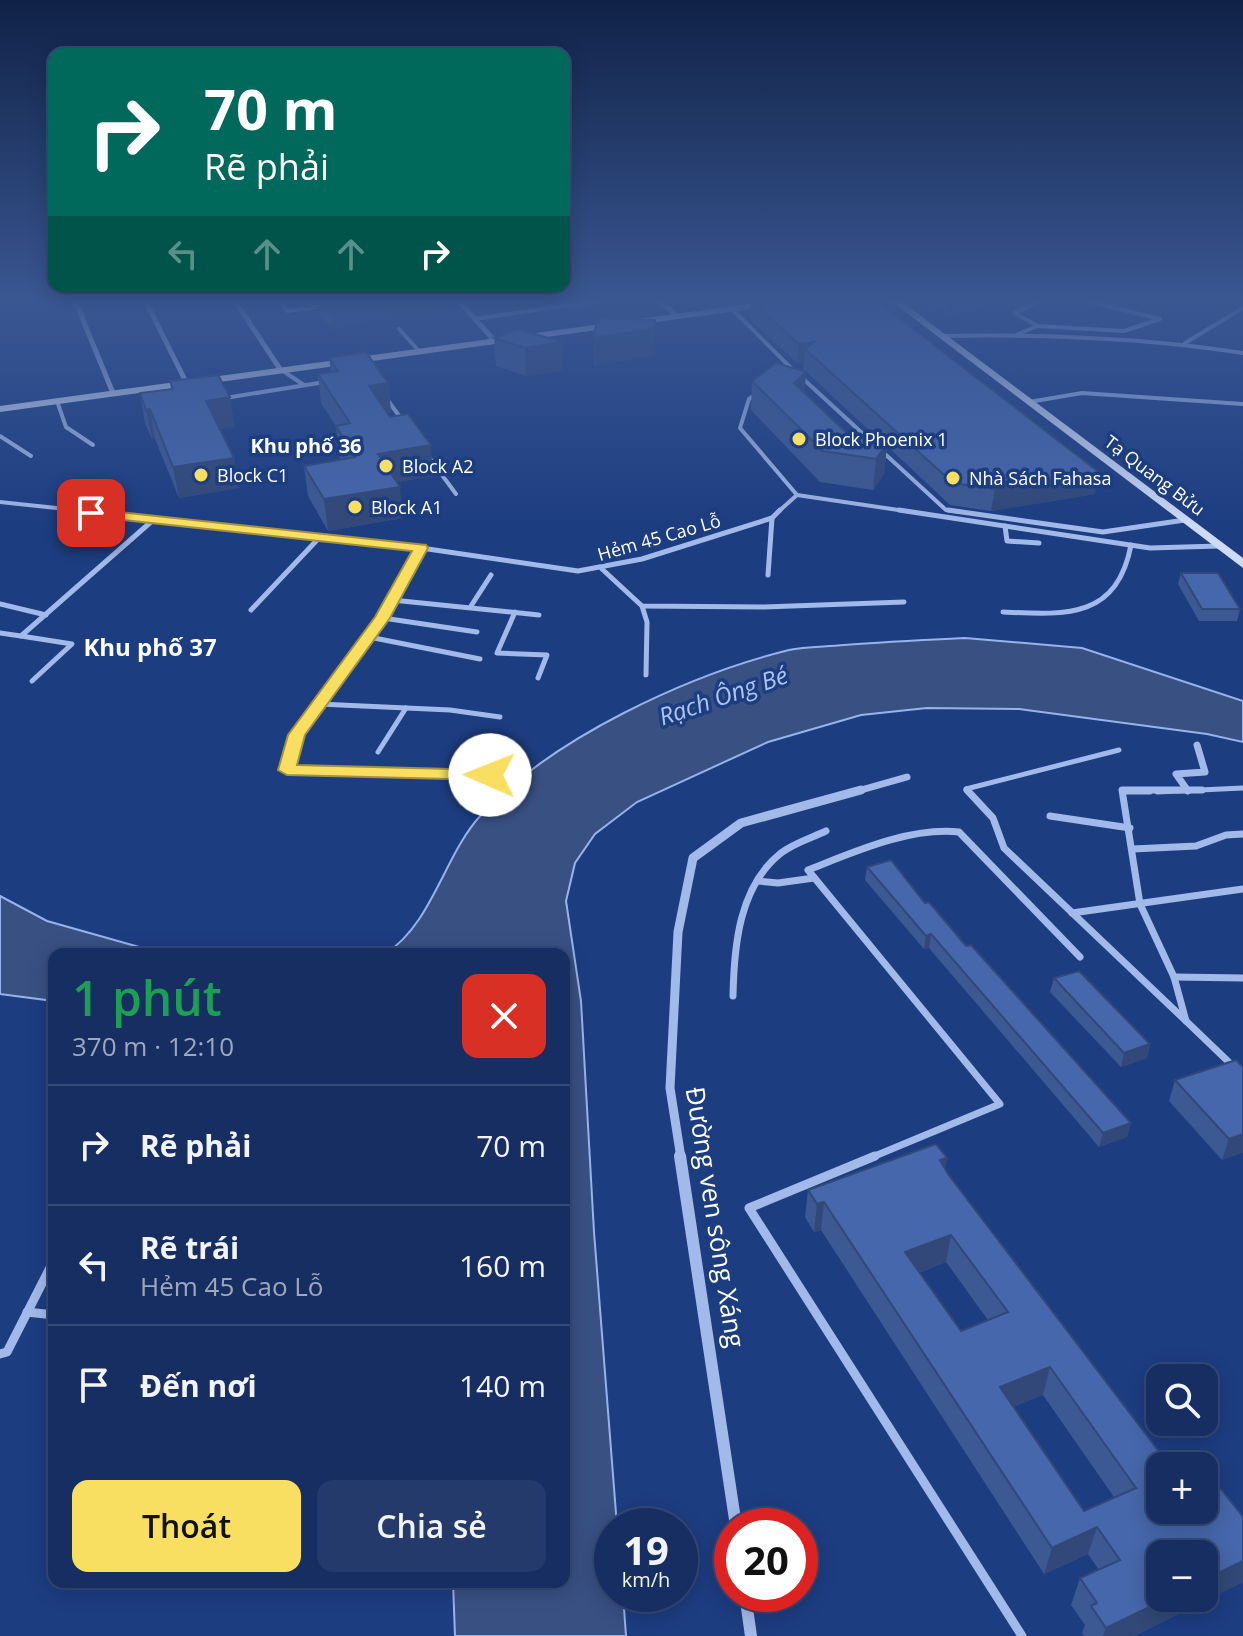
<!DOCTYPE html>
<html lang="vi">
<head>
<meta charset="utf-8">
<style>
  body { margin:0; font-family:"Open Sans",sans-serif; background:#233a6a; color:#f1f3f6; height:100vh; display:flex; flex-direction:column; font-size:30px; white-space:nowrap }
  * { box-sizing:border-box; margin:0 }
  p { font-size:26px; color:#9ea8bd }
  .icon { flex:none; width:44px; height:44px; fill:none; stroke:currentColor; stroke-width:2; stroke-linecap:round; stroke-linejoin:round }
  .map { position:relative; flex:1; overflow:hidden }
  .side { position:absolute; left:48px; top:948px; width:522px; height:640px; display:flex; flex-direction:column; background:#162e61; border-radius:16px; box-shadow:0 4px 20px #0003,0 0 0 2px #354a76 }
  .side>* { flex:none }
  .banner { position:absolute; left:48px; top:48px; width:522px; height:244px; border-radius:16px; box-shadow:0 4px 20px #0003,0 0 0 2px #354a76; background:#00695c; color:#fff; overflow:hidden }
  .tools { position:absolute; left:1146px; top:1364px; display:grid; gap:16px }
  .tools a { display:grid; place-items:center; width:72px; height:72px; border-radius:16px; background:#162e61; box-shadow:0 4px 20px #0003,0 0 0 2px #354a76; font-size:40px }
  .speed { position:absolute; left:594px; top:1508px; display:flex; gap:16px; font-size:40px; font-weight:700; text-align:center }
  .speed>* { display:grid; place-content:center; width:104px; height:104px; border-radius:50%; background:#162e61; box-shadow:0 4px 20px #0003,0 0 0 2px #354a76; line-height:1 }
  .speed small { font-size:20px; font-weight:400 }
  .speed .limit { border:12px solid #d22; background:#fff; color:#111 }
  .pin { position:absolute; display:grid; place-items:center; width:68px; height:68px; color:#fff; margin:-34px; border-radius:16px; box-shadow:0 4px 12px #0006 }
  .me { position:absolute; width:88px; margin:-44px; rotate:271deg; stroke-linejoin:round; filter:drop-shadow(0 0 6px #0008) }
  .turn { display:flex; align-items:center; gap:28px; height:168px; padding:0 24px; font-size:36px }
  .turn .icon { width:104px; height:104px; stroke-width:2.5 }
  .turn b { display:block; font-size:56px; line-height:68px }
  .lanes { display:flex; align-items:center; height:76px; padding:0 24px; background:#0003; justify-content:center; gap:40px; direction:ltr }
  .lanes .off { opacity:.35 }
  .round { display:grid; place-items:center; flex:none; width:84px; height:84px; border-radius:16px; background:#233a6a }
  .head { display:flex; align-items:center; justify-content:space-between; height:136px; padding:0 24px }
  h1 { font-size:48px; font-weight:600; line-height:60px; color:#1e9e55 }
  .primary-button { display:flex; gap:16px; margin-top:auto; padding:16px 24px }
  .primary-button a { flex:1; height:92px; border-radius:16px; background:#f9df61; color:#111; font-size:32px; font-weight:600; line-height:92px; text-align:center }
  .primary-button a+a { background:#233a6a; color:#f1f3f6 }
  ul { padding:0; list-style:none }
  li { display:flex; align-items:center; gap:24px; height:120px; padding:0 24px; border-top:2px solid #354a76 }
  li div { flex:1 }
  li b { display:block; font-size:30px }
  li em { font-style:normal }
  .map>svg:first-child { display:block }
</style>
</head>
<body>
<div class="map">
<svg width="1243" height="1636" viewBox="0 0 1243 1636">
  <rect width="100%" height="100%" fill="#1d3d81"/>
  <g fill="#395083" stroke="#96b3eb" stroke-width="2">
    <path d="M965,638L1082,648L1243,701V742L1207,734L1019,709L927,708L861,715L768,742L637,802L595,834L575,863L566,901L581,1001L594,1232L617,1526H612V1594H623L626,1636H455L453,1582H564V954H385C433,923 444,855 481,815C552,738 688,675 789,650C806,646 826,647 844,645C884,642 925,640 965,638Z"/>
    <polygon points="0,896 47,921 164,954 54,954 54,1001 0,994"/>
  </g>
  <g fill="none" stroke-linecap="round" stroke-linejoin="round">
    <g stroke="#a2bae9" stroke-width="4">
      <polyline points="279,298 287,311 324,306"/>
      <polyline points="1075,298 1160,319"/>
      <polyline points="731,308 794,371"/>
      <polyline points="474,319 617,298"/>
      <polyline points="1038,326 1124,331 1160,319"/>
      <polyline points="399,329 418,350"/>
      <polyline points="1018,334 1038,326 1014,313 1048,298"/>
      <path d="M940,336C1042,334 1142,337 1243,353"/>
      <polyline points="1185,343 1243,308"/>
      <polyline points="280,369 304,385"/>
      <polyline points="800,376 946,510 962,512"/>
      <polyline points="757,394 749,399 740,428 797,495"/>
      <polyline points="225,398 325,382"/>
      <polyline points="386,398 403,421"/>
      <polyline points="57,401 66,427 93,445"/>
      <polyline points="1029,402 1082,393 1243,404"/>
      <polyline points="0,436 31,456"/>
      <polyline points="428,456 456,494"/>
      <polyline points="797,495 912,512"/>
      <polyline points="0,502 94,512"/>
      <polyline points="778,512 797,495"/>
    </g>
    <g stroke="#a2bae9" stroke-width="5">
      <polyline points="76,510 421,548 578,571 642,559 772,518 780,510"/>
      <polyline points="899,510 1150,548 1219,546"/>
      <polyline points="948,510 1103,532 1185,520"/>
      <polyline points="1005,526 1007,541 1039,543"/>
      <polyline points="421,548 383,618 297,735 287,770 490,775"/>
      <polyline points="602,569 642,606 764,607 904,602"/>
      <polyline points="768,575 772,518"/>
      <polyline points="392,600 539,615"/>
      <polyline points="0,604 46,615"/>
      <polyline points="471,606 491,575"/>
      <polyline points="642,606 647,622 646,675"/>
      <polyline points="251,610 318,539"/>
      <polyline points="515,612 497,653 547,655 538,678"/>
      <path d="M1003,612C1066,615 1117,619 1131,545"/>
      <polyline points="383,618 477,632"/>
      <polyline points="0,633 21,636"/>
      <polyline points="369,637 480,659"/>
      <polyline points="32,681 72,644 21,636 152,521"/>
      <polyline points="319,704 450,710 500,717"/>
      <polyline points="378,752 406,708"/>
      <polyline points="969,792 966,789 1119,750"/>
      <polyline points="1122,792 1150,792"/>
      <polyline points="1157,792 1243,788"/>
    </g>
    <g stroke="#a2bae9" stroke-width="7">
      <polyline points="967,790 993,818 1004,848 1186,1021"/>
      <polyline points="1202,790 1122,790 1140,904 1174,977 1186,1021 1236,1069 1243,1070"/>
      <polyline points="1050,816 1130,828"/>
      <polyline points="1133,849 1196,846 1226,835 1243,834"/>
      <polyline points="758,881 778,883 814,878"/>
      <polyline points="1072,913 1243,889"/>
      <polyline points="1174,977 1243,978"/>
      <path d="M733,996C734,946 739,886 781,853C794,843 811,838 826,831"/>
      <path d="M870,1158L1000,1104L808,870C854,852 909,827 959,832L1080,957"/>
    </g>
    <g stroke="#a2bae9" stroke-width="9">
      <polyline points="875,1156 749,1208 1022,1636"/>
      <polyline points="27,1312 54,1315"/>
      <polyline points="0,1354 7,1352 54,1260"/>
    </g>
    <g stroke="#a2bae9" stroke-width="5">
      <polyline points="74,298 113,393"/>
      <polyline points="144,298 186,382"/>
      <polyline points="233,298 280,369"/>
      <polyline points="456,298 493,339"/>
      <polyline points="657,298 676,315"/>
      <polyline points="459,302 491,298"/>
    </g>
    <g stroke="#a2bae9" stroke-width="7">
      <polyline points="1188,791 1176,774 1205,772 1197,745"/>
      <polyline points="854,792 907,777"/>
    </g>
    <polyline stroke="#a2bae9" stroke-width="9" points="681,1158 670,1088 678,932 693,858 741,823 861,790"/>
    <g stroke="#a2bae9" stroke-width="12">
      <polyline points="680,1156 736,1526"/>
      <polyline points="745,1594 751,1636"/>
    </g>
    <g fill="#cddbf7" fill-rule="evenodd">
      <polygon points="791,298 814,298 809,301 0,412 0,406"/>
      <polygon points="887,298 897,298 1243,558 1243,568"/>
    </g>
  </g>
  <g fill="#3c5993" fill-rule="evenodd">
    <polygon points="318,298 448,298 449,312 423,316 420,313 359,322 359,325 332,329 319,312"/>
    <polygon points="926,298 978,298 981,299 980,309 947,314 926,300"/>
    <polygon points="751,301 1095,494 991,511 950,505 887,446 884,474 873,490 820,482 751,410 752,381 806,372 804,393 850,436 883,443 803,369 804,362 797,363 750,320"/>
    <polygon points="494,338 562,342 563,370 526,376 496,366"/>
    <polygon points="329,358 388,383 391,412 387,412 433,476 397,482 403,518 328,531 308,496 304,466 341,459 339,456 336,426 321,403 318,374 331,372"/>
    <polygon points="170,381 235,427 220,429 234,458 238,488 179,498 155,439 152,439 145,423 140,393 171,389"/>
    <polygon points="1181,573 1240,609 1237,621 1199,621 1178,584"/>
    <polygon points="867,867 925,903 1131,1123 1127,1137 1099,1147 929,948 924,949 865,880"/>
    <polygon points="1054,978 1150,1044 1147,1058 1121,1067 1050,992"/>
    <polygon points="1243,1067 1243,1152 1222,1160 1169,1101 1175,1080"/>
    <path d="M947,1158L945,1169L1243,1582L1134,1636H1084L1082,1633L1085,1625L1071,1605L1080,1578L1099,1570L1088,1554L1044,1574L821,1230L814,1232L805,1217L808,1190ZM946,1262L988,1320L961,1331L919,1273ZM1043,1395L1114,1497L1084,1511L1013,1407Z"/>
  </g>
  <g fill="#314878">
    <polygon points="366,298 419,298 420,313 359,322 359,325 332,329 330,306 354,299"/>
    <polygon points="422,298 448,298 449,312 423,316"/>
    <polygon points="981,299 980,309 947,314 948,305"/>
    <polygon points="655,328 655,356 593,366 593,338"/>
    <polygon points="562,342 563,370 526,376 525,348"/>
    <polygon points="814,342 805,349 804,362 797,363 799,344"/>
    <polygon points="806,372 804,401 794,383"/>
    <polygon points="388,383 391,412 372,415 369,386"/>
    <polygon points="230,397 235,427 211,430 206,401"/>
    <polygon points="150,409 155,439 152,439 146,410"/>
    <polygon points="887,443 884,474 873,490 876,459"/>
    <polygon points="431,445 433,476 381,485 378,454"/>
    <polygon points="234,458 238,488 179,498 173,467"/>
    <polygon points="1100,473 1095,494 991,511 995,489"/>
    <polygon points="400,487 403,518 328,531 324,499"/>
    <polygon points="931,934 929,948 924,949 926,936"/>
    <polygon points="1150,1044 1147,1058 1121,1067 1124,1053"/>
    <polygon points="1131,1123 1127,1137 1099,1147 1103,1133"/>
    <polygon points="1243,1134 1243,1152 1222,1160 1229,1139"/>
    <polygon points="947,1158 942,1186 940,1160"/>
    <polygon points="824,1202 821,1230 814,1232 817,1204"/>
    <polygon points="951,1235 946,1262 900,1280 905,1252"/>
    <polygon points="1050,1367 1043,1395 993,1415 1000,1387"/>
    <polygon points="1097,1527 1088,1554 1044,1574 1052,1548"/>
    <polygon points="1243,1561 1243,1582 1134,1636 1103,1636 1106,1628 1168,1598 1204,1598 1204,1580"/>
  </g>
  <g fill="#4667ab" stroke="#314878" stroke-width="2" fill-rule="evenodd">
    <polygon points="323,298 366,298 354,299 357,302 330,306"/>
    <polygon points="782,298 873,298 1100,473 995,489 953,483 805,349 814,342 799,344 751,301"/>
    <polygon points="937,298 978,298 981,299 948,305"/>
    <polygon points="598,318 655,320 655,328 593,338"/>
    <polygon points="518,329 562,342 525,348 494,338"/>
    <polygon points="366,352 388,383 369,386 390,417 408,414 431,445 378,454 400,487 324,499 304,466 355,457 336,426 350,423 318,374 338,371 329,358"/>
    <polygon points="776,363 806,372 794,383 850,436 887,443 876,459 823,451 752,381"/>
    <polygon points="218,375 230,397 206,401 234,458 173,467 150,409 146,410 140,393 173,389 170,381"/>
    <polygon points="1181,573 1218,573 1240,609 1202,609"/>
    <polygon points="891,860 925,903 929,902 966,946 971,945 1131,1123 1103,1133 931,934 926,936 867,867"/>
    <polygon points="1079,971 1150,1044 1124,1053 1054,978"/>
    <polygon points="1236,1060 1243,1067 1243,1134 1229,1139 1175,1080"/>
    <path d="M936,1144L947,1158L940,1160L948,1174L1170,1466H1160V1510H1204V1497L1221,1489L1243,1517V1561L1204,1580V1554H1160V1598H1168L1106,1628L1091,1606L1097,1603L1080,1578L1120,1560L1097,1527L1052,1548L824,1202L817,1204L808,1190ZM951,1235L1008,1312L961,1331L905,1252ZM1050,1367L1136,1488L1084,1511L1000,1387Z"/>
  </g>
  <linearGradient id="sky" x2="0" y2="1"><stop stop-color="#102247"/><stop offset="0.57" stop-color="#3a5792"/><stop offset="1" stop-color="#3a5792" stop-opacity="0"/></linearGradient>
  <rect width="1243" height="527" fill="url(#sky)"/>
  <polygon fill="#f9df61" stroke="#a2913f" stroke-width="2" points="91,509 426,545 428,548 390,618 305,735 297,765 490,770 499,775 490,780 287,775 278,770 288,735 375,617 412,551 86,516 86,511"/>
  <g fill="#f9df61" stroke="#1d3d81" stroke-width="3">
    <circle cx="799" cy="439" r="8"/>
    <circle cx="386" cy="466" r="8"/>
    <circle cx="201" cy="475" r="8"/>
    <circle cx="953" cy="478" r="8"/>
    <circle cx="355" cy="507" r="8"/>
  </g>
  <g text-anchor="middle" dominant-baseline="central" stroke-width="7" stroke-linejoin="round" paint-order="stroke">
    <g font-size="18" fill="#fff" stroke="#1d3d81" text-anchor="start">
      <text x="815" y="439">Block Phoenix 1</text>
      <text x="402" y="466">Block A2</text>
      <text x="217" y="475">Block C1</text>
      <text x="969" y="478">Nhà Sách Fahasa</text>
      <text x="371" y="507">Block A1</text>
    </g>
    <g font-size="18" fill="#fff" stroke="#1d3d81">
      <text transform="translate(1155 475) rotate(37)">Tạ Quang Bửu</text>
      <text transform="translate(659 537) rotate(-16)">Hẻm 45 Cao Lỗ</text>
    </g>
    <g font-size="20" font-weight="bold" fill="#fff" stroke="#1d3d81">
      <text x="306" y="445">Khu phố 36</text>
    </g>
    <g font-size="24" font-weight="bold" fill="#fff" stroke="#1d3d81">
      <text x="150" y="646">Khu phố 37</text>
    </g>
    <g font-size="24" font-style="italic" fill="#aec4f1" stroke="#1d3d81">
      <text transform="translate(723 695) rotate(-19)">Rạch Ông Bé</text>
    </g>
    <g font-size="26" fill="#fff" stroke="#1d3d81">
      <text transform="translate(716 1217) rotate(81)">Đường ven sông Xáng</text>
    </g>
  </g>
</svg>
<div class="tools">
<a><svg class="icon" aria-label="search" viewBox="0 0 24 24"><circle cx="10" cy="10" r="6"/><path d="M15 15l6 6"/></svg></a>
<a>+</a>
<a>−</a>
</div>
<div class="speed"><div>19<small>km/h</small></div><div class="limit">20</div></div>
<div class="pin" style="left:91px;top:513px;background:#d93025"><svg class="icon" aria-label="arrive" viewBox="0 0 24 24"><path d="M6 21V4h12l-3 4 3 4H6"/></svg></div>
<svg class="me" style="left:490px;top:775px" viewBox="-20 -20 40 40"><circle r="19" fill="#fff"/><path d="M0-13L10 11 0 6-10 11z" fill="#f9df61"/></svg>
<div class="banner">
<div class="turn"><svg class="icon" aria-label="right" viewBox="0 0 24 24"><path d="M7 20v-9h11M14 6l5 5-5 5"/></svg><div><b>70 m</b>Rẽ phải</div></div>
<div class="lanes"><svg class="icon off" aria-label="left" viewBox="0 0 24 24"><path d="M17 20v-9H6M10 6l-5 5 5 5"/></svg><svg class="icon off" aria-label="ahead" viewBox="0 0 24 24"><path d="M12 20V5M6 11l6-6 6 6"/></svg><svg class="icon off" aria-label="ahead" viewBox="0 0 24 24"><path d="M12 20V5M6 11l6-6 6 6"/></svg><svg class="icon" aria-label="right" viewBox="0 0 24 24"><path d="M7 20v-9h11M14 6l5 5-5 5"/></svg></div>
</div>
<section class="side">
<div class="head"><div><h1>1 phút</h1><p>370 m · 12:10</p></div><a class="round" style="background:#d93025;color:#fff"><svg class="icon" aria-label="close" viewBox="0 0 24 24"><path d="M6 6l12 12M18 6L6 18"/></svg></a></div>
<ul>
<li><svg class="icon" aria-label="right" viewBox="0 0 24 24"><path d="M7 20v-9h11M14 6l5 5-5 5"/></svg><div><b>Rẽ phải</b></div><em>70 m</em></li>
<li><svg class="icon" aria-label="left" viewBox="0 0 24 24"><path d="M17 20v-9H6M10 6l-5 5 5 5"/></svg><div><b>Rẽ trái</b><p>Hẻm 45 Cao Lỗ</p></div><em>160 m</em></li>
<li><svg class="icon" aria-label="arrive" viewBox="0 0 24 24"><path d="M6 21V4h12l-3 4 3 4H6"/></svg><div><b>Đến nơi</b></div><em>140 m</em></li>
</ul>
<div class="primary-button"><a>Thoát</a><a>Chia sẻ</a></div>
</section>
</div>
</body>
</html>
